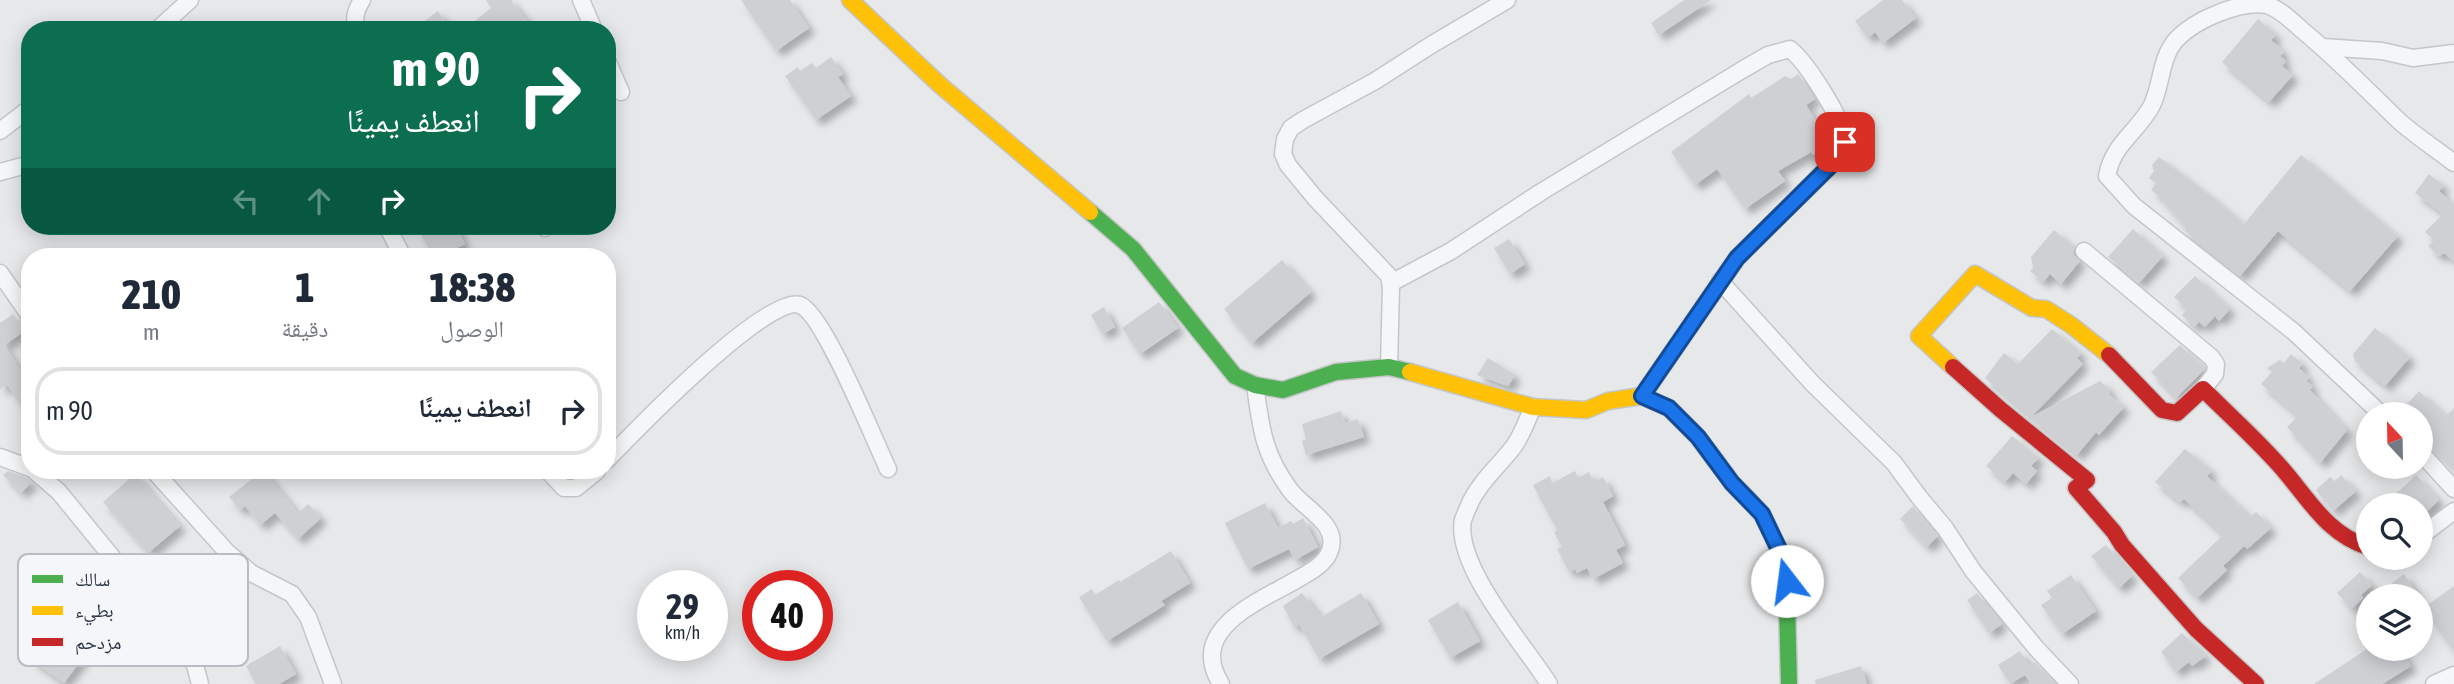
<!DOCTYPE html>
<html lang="ar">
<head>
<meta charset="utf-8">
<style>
  body { margin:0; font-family:"Asap Condensed","Noto Naskh Arabic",sans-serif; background:#f2f2f3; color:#1f2937; direction:rtl; height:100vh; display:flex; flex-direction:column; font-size:26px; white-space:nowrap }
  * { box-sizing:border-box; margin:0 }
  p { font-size:23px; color:#747a83 }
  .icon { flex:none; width:38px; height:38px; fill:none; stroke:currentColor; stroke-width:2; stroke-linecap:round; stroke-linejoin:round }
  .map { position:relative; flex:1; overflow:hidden; direction:ltr }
  .panel { position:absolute; left:21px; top:248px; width:595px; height:231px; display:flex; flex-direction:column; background:#fff; border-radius:28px; box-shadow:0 4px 18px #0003; direction:rtl }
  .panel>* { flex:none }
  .banner { position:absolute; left:21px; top:21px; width:595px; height:214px; border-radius:28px; box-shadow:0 4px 18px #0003; direction:rtl; background:#0b6e4f; color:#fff; overflow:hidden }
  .needle { width:46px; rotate:338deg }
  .buttons { position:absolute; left:2356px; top:402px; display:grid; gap:14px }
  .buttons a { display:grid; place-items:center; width:77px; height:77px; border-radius:50%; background:#fff; box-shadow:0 4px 18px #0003; font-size:35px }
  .speed { position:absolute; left:637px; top:570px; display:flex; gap:14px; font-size:35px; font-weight:700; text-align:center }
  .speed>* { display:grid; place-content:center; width:91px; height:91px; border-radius:50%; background:#fff; box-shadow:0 4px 18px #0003; line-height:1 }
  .speed small { font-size:18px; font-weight:400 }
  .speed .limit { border:10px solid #d22; background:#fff; color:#111 }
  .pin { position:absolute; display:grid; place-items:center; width:60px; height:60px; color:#fff; margin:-30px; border-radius:14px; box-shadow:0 4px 10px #0006 }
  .me { position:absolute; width:77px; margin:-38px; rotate:345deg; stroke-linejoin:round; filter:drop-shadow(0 0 5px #0008) }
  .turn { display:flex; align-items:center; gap:24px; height:147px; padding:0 21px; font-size:32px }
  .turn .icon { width:91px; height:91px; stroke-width:2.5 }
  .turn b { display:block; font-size:49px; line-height:60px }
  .lanes { display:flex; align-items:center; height:66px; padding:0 21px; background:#0003; justify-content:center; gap:35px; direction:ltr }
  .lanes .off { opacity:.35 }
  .eta { display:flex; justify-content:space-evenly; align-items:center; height:119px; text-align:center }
  .eta b { font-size:42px; font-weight:800; line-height:49px }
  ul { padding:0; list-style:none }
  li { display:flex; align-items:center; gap:21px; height:88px; margin:0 14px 10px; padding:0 7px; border:4px solid #e0e1e3; border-radius:28px }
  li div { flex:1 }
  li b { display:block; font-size:26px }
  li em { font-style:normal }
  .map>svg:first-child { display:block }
</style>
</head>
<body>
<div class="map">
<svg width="2454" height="684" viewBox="0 0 2454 684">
  <defs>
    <filter id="shadow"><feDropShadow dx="6" dy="6" stdDeviation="3.5" flood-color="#0004"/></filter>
  </defs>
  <rect width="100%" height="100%" fill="#e6e8ea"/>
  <g fill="#ced0d3" filter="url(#shadow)">
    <polygon points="486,0 511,0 534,30 463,30 491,8"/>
    <polygon points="741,0 790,0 809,28 776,51"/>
    <polygon points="1684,0 1711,0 1659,35 1651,23"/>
    <polygon points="1883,0 1902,0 1916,18 1883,43 1875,32 1868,38 1855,21"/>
    <polygon points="438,11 451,30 412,30"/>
    <polygon points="2258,19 2276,35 2271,40 2284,52 2280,56 2286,61 2282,66 2293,75 2269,102 2222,62"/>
    <polygon points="831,57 843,74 838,77 851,96 816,120 785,76 798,67 800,71 812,63 816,68"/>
    <polygon points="1798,74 1815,99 1806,105 1819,126 1814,129 1825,147 1813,155 1811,152 1778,171 1785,181 1745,209 1717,169 1695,185 1671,152 1749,94 1751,98 1785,76 1791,79"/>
    <polygon points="2301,155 2398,236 2350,291 2278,231 2240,276 2184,230 2186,228 2160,197 2151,190 2156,183 2149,178 2154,171 2152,165 2159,157 2212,197 2244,224"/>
    <polygon points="2429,174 2444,186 2439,191 2453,204 2454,203 2454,262 2444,253 2439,256 2428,246 2434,240 2425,232 2443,214 2415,193"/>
    <polygon points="417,226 456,226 465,244 443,255 440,249 431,254"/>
    <polygon points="2133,229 2163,256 2139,283 2108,257"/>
    <polygon points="2054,230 2074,247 2074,255 2080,261 2061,284 2050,274 2043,282 2030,271 2033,268 2031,257"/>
    <polygon points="1509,239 1525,264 1510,274 1494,248"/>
    <polygon points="1282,260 1311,292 1252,343 1224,309"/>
    <polygon points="2195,276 2230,309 2219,321 2215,316 2205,327 2199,322 2194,327 2182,315 2187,309 2174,297"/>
    <polygon points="1159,302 1178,328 1140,354 1122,328"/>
    <polygon points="1104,307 1115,327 1102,334 1091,315"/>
    <polygon points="13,314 25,331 4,345 23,374 30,370 30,419 7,384 0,390 0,323"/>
    <polygon points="2375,328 2410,357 2385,386 2355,361 2353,354"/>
    <polygon points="2052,329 2081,353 2077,358 2083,364 2031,417 1985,378 2004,353 2018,364"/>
    <polygon points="2180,345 2205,369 2176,398 2151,372"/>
    <polygon points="2291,354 2303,364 2299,368 2309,377 2306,381 2313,386 2310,390 2347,430 2320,463 2287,427 2298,416 2261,384 2272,372 2267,368 2280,360 2284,363"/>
    <polygon points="1488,358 1515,375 1508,386 1477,375"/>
    <polygon points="2100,381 2110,390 2109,394 2124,407 2099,435 2096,432 2077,455 2031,417"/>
    <polygon points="2419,391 2446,416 2454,408 2454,469 2420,437 2420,415 2397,415"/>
    <polygon points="1341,411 1345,423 1358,419 1364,437 1306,455 1302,441 1306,439 1302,424"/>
    <polygon points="2012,436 2039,458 2031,466 2037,471 2026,484 2013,473 2005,482 1986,466"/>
    <polygon points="2185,449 2212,471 2207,476 2250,517 2256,512 2271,528 2247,549 2244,546 2223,566 2227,570 2197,598 2178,578 2223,535 2184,499 2180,502 2155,482"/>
    <polygon points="8,471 27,478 32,482 21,493 3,475"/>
    <polygon points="262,471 264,471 298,513 308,504 321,518 298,539 275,513 260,525 245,506 240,510 229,497"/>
    <polygon points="1575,471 1578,478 1589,472 1594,482 1603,477 1613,496 1603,502 1625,545 1616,550 1623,563 1593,579 1587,568 1577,573 1575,569 1569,572 1557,549 1562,547 1554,532 1557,530 1533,485 1550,476 1552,483"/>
    <polygon points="135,474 180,526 148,553 103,502"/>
    <polygon points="2341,475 2356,491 2333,511 2316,490 2330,477 2335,481"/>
    <polygon points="2416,475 2439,500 2420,518 2420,506 2383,506"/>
    <polygon points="1265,503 1278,528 1291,521 1293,524 1303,518 1318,547 1295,560 1289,549 1248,569 1225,523"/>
    <polygon points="1913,506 1938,536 1927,547 1900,519"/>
    <polygon points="2106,545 2132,576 2119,588 2091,556"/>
    <polygon points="1171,551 1190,583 1161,601 1165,605 1107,641 1079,597 1092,589 1095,595 1119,580 1120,582"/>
    <polygon points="2360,572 2372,585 2361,595 2363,598 2352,609 2337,593"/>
    <polygon points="2404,574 2420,597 2403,597 2392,583"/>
    <polygon points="2071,575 2096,611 2062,634 2041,605 2052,598 2047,591"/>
    <polygon points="2454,586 2454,652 2423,608"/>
    <polygon points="1302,593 1321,617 1361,593 1379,624 1319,659 1299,624 1294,627 1283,606"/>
    <polygon points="1977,593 2002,624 1989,633 1967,600"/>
    <polygon points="1458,602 1480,641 1450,658 1428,620"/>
    <polygon points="54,627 88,651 64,683 31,660"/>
    <polygon points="2182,633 2206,656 2192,666 2189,662 2176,672 2161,652"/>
    <polygon points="280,646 296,674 279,684 256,684 246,666"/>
    <polygon points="2367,649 2400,649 2411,666 2382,684 2314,684"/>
    <polygon points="2020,651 2029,665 2035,662 2056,684 2031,684 2025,675 2010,684 1998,665"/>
    <polygon points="1861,666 1867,684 1816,684 1815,680"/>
  </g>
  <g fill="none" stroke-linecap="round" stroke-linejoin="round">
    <defs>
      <g id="street">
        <polyline points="581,0 594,30"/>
        <polyline points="157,30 190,0"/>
        <path d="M357,30C353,18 356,10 362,0"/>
        <polyline points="2323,47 2382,51 2413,58 2454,53"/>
        <polyline points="607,60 621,92"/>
        <polyline points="0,131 30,108"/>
        <polyline points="0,172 30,164"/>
        <polyline points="387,226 403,257"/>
        <polyline points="543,226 545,228"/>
        <polyline points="2084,251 2211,357 2216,364 2215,374 2203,389"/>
        <polyline points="0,273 30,316"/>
        <polyline points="1720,281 1812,383 1894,463 1919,497 1945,528 1973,571 2036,648 2070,684"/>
        <path d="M1391,283L1451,251L1541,192L1742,70L1768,55L1790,49C1807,63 1843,119 1845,140C1845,146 1842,151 1840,156L1737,258L1642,396"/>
        <polyline points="1389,367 1391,287 1389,276 1315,198 1288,165 1283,154 1285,139 1291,128 1303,120 1375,81 1431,45 1507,0"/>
        <path d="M1533,407C1527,420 1522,435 1514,446C1500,465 1482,479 1471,501C1469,506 1465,514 1463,520C1454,566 1526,647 1549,684"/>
        <path d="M2382,415L2294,332L2134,206L2107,176C2113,143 2138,132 2152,105C2162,85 2160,58 2176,40C2194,20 2241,0 2267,5C2280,9 2292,21 2302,30C2336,58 2367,90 2399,121C2416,136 2436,149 2454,163"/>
        <polyline points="2420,452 2454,489"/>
        <polyline points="0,457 30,468"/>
        <path d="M607,460C632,434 769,292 800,305C824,314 874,440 888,469"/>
        <polyline points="35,471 59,492 178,638 195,665 200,684"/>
        <polyline points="154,471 227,552 251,573 292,594 308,617 333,684"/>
        <polyline points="548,471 564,488 576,488 597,471"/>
        <polyline points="2420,537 2454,511"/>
        <path d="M1221,684C1187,629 1258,602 1296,580C1308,573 1323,566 1329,553C1342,525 1304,509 1290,490C1263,453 1261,428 1255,385"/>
        <polyline points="2434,684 2454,675"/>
      </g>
      <g id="fast">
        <polyline points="1090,212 1133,249 1235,376 1255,385 1283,390 1336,372 1389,367 1410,372"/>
        <polyline points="1745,496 1762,514 1786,564 1789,684"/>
      </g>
      <g id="slow">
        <polyline points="850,0 940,85 1090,212"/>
        <polyline points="1953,367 1919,336 1975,274 2032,308 2046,309 2071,325 2109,355"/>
        <polyline points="1410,372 1533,407 1586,410 1608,401 1642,396 1669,408 1698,437 1732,483 1745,496"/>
      </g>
      <g id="jam">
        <path d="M2109,355L2162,410L2177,413L2203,389C2228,414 2255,438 2279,465C2307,496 2326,534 2368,547"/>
        <polyline points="1953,367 2000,409 2087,480 2076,488 2114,532 2122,545 2196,629 2256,684"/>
      </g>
    </defs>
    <use href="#street" stroke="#c4c6c8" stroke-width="19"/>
    <use href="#fast" stroke="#c4c6c8" stroke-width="19"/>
    <use href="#slow" stroke="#c4c6c8" stroke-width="19"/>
    <use href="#jam" stroke="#c4c6c8" stroke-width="19"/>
    <use href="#street" stroke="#f5f6f7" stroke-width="16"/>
    <use href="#fast" stroke="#4caf50" stroke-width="16"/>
    <use href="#slow" stroke="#ffc107" stroke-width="16"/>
    <use href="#jam" stroke="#c62828" stroke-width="16"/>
  </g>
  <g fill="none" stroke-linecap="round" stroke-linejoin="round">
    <defs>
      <polyline id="route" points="1787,581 1786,564 1762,514 1732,483 1698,437 1669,408 1642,396 1737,258 1840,156 1845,142"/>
    </defs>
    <use href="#route" stroke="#114b97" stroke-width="18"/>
    <use href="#route" stroke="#1a73e8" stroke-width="12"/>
  </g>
  <rect x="18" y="554" width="230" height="112" rx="10" fill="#f4f6f9" stroke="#b8bcc3" stroke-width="2"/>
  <rect x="32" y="575" width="31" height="8" fill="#4caf50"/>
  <rect x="32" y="606" width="31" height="9" fill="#ffc107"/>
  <rect x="32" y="638" width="31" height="8" fill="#c62828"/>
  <g font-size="19" fill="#2b3445">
    <text x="75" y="586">سالك</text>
    <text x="75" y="617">بطيء</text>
    <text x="75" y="649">مزدحم</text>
  </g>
</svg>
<div class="buttons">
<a><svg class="needle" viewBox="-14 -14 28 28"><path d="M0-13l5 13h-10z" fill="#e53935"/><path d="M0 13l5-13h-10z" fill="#747a83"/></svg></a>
<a><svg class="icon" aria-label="search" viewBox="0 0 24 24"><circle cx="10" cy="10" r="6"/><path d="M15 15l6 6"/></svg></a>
<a><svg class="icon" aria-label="layers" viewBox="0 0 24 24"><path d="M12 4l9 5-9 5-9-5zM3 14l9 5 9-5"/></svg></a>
</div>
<div class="speed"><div>29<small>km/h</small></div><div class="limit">40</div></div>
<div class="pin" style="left:1845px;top:142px;background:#d93025"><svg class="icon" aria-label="arrive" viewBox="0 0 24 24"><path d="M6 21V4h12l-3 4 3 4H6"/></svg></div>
<svg class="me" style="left:1787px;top:581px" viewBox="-20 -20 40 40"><circle r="19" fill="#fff"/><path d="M0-13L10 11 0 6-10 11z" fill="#1a73e8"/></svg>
<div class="banner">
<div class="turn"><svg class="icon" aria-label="right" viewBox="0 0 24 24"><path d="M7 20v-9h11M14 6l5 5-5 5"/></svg><div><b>90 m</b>انعطف يمينًا</div></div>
<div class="lanes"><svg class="icon off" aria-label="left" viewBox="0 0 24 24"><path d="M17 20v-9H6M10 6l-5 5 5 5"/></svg><svg class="icon off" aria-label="ahead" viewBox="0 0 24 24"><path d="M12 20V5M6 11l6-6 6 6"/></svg><svg class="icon" aria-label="right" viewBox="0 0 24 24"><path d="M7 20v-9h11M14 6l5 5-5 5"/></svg></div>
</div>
<section class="panel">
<div class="eta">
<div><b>18:38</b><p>الوصول</p></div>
<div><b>1</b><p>دقيقة</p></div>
<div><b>210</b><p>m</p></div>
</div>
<ul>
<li><svg class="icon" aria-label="right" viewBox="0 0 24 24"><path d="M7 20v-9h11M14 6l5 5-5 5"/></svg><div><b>انعطف يمينًا</b></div><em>90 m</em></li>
</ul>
</section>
</div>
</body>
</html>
